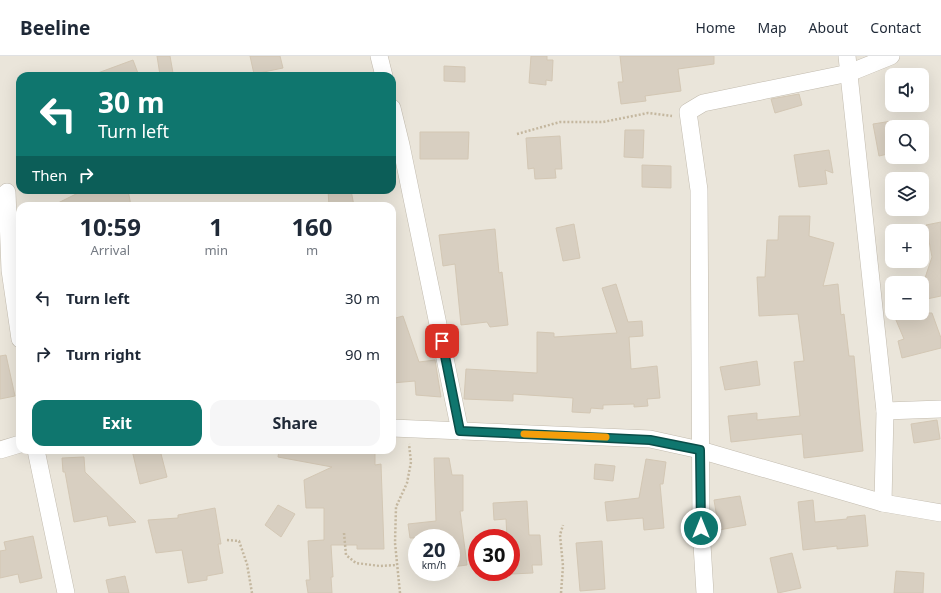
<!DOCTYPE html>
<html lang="en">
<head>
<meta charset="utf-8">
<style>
  body { margin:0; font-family:"Noto Sans",sans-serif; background:#f6f6f7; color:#1f2937; height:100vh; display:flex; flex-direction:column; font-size:15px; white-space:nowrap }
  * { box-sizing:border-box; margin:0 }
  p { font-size:13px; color:#747a83 }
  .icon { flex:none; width:22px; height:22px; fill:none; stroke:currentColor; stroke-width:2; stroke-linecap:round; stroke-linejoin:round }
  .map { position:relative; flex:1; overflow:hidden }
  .side { position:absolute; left:16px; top:146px; width:380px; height:252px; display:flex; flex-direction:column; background:#fff; border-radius:12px; box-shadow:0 4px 16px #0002 }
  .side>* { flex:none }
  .banner { position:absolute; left:16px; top:16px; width:380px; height:122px; border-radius:12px; box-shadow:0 4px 16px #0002; background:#0f766e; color:#fff; overflow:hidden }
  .fabs { position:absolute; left:885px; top:12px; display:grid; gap:8px }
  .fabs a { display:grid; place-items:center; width:44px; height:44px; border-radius:8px; background:#fff; box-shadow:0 4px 16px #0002; font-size:20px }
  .speed { position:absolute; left:408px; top:473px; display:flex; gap:8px; font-size:20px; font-weight:700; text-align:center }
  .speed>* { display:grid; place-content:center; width:52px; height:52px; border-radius:50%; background:#fff; box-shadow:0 4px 16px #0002; line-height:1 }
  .speed small { font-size:10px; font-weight:400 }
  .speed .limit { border:6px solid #d22; background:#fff; color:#111 }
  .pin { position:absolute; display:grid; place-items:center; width:34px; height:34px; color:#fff; margin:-17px; border-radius:8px; box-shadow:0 2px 6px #0006 }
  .me { position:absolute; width:44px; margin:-22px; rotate:0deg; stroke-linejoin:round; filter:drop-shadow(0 0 3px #0008) }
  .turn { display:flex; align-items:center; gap:14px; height:84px; padding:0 16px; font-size:18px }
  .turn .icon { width:52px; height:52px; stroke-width:2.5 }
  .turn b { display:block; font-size:28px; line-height:34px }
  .then { display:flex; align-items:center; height:38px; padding:0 16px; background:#0003; gap:8px; font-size:15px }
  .eta { display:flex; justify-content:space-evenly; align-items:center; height:68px; text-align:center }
  .eta b { font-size:24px; font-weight:700; line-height:28px }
  .action { display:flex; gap:8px; margin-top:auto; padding:8px 16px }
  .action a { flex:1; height:46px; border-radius:12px; background:#0f766e; color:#fff; font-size:16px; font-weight:700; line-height:46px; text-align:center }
  .action a+a { background:#f6f6f7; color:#1f2937 }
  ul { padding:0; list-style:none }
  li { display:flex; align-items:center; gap:12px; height:56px; padding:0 16px }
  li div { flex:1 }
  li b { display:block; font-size:15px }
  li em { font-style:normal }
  header { display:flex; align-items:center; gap:24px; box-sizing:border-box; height:56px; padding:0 20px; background:#fff; border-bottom:1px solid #e0e1e3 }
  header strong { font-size:19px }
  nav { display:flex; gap:22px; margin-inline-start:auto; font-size:14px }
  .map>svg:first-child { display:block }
</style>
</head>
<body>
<header>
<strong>Beeline</strong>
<nav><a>Home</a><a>Map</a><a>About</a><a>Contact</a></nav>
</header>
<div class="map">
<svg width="941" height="537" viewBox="0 0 941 537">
  <rect width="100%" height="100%" fill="#f6f3ec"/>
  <path fill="#eae5da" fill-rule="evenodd" d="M0,0H941V537H0ZM892,19H922V49H892ZM20,20H392V134H20ZM892,71H922V101H892ZM892,123H922V153H892ZM20,150H392V394H20ZM892,175H922V205H892ZM892,227H922V257H892ZM417,482H451V516H417ZM477,482H511V516H477Z"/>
  <g fill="#d8cfc1" stroke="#d3c7b4">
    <polygon points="157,0 170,0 173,17 160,19"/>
    <polygon points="250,0 280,0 283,12 254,18"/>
    <polygon points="531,0 547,0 547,4 553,4 552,25 546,24 546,29 529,27"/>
    <polygon points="620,0 714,0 714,8 678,13 681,35 645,40 646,45 621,48 618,26 623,26"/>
    <polygon points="133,4 139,20 95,20 95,18"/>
    <polygon points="444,10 465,11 465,26 444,25"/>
    <polygon points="799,38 802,49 775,57 771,43"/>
    <polygon points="892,65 892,97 879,100 873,68"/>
    <polygon points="625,74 644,74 643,102 624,101"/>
    <polygon points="420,76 469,76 468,103 420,103"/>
    <polygon points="560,80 562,113 555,113 556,122 535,123 534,112 528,113 526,82"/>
    <polygon points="829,94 833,117 825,114 827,128 799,131 794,99"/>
    <polygon points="642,109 671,110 671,132 642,131"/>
    <polygon points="84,134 128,134 131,150 52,150"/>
    <polygon points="328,134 351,134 354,150 329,150"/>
    <polygon points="779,160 810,160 809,180 834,187 823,230 838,228 841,259 844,258 849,300 854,300 863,395 804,402 802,378 731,386 728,360 757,357 757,364 800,360 794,306 804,305 798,258 759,260 757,221 765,221 767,184 778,184"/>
    <polygon points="941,166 941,240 922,244 922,231 932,201 926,169"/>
    <polygon points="574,168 580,202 563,205 556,172"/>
    <polygon points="495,173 499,217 502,216 508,269 490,271 487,266 461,269 455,208 443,210 439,179"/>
    <polygon points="616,228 628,266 642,265 643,280 629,281 631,313 657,310 660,342 647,343 648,350 634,351 634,348 603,349 603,353 591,352 590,357 572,356 573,342 513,338 513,345 464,343 466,313 537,317 537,276 554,277 554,281 617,277 602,232"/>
    <polygon points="893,257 932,257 941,282 941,292 902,302 898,285 904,283"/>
    <polygon points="403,260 419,306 435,304 441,341 416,339 415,325 392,327 392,263"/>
    <polygon points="6,299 15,340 0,343 0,300"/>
    <polygon points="757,305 760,329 725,334 720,311"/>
    <polygon points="937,364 940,383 914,387 911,368"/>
    <polygon points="132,394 160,394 167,421 140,428"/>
    <polygon points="279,394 317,394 317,397 348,394 375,394 375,409 381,408 384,493 357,493 357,489 331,489 333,521 331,521 332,537 308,537 306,524 310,524 308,485 324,484 324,452 306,452 304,424 332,411 278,401"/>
    <polygon points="84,401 85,416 136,466 109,470 107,460 74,466 65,416 63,416 62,402"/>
    <polygon points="434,402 449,402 452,419 463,419 463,455 460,455 467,509 451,511 451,482 410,482 408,468 436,465"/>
    <polygon points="646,403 666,406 663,428 660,428 664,472 644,474 643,462 607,465 605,446 639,442"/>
    <polygon points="595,408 615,410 613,425 594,423"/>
    <polygon points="740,440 746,469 719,474 714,444"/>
    <polygon points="813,444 815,466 847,463 847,461 865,459 868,490 837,493 837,490 803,494 798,446"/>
    <polygon points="527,445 529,479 540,479 542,509 532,509 533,517 511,518 511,482 507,482 506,463 494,464 493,447"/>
    <polygon points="278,449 295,458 281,481 265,469"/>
    <polygon points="215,452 221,488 218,488 223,517 207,520 207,524 188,527 182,494 156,497 148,464 178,462 178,459"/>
    <polygon points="33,480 42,522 20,527 18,518 0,522 0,495 6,494 4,486"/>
    <polygon points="602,485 605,533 580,535 576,487"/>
    <polygon points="792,497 801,532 778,537 770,502"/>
    <polygon points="896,515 924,517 923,537 894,537"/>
    <polygon points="125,520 129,537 109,537 106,524"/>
  </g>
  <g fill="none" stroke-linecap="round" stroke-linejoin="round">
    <defs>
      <g id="street">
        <polyline points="379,0 384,20"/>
        <polyline points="847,0 885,355 883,447"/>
        <polyline points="392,52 401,89 460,375"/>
        <polyline points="7,136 10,214 20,283"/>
        <polyline points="885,355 941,353"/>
        <polyline points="392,372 650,383 700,394 883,447 941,457"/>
        <polyline points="0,394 20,388"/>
        <polyline points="36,394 66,537"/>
        <polyline points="705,537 701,472 699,134 688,56 703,47 849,17 891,0"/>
      </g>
    </defs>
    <use href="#street" stroke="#c2bbae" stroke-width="18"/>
    <g stroke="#c4b79f" stroke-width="2.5" stroke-dasharray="2 2" stroke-linecap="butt">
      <polyline points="517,78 560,66 603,66 648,57 672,60"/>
      <polyline points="344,477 346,499 356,507 380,510 397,509"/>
      <polyline points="227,484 239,485 247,508 252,537"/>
      <polyline points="400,537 395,487 396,451 407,427 411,406 409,388"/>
      <polyline points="561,537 563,510 560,479 563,469"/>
    </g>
    <use href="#street" stroke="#fff" stroke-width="17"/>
  </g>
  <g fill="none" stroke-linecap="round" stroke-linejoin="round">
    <defs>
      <polyline id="route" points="442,285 460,375 650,384 700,394 701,472"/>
    </defs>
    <use href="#route" stroke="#0a4d48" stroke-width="10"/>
    <use href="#route" stroke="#0f766e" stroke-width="7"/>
    <polyline stroke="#f59e0b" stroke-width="7" points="524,378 606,381"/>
  </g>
</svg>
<div class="fabs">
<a><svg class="icon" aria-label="sound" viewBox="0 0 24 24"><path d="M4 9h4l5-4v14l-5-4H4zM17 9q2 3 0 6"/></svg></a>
<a><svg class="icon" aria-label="search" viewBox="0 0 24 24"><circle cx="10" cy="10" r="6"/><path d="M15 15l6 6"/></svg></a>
<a><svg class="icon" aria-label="layers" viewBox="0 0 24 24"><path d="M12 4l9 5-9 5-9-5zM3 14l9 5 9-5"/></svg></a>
<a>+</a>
<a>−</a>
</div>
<div class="speed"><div>20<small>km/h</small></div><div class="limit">30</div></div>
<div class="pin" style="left:442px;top:285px;background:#d93025"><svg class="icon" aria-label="arrive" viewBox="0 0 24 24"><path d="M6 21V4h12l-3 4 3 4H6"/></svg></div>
<svg class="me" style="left:701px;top:472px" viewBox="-20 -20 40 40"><circle r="17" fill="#0f766e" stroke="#fff" stroke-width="3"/><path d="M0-11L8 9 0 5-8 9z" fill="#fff"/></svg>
<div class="banner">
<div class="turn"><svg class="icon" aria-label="left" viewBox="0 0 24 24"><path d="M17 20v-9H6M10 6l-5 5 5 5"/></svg><div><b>30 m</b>Turn left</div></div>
<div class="then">Then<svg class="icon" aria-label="right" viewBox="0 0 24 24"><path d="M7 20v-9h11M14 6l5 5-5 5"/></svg></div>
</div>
<section class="side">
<div class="eta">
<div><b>10:59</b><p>Arrival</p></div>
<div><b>1</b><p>min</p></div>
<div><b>160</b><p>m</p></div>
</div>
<ul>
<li><svg class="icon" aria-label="left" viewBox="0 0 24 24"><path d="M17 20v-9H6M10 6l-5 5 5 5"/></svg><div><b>Turn left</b></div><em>30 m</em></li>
<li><svg class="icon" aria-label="right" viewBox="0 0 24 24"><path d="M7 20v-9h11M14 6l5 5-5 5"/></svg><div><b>Turn right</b></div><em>90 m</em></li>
</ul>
<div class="action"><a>Exit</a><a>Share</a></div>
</section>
</div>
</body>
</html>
